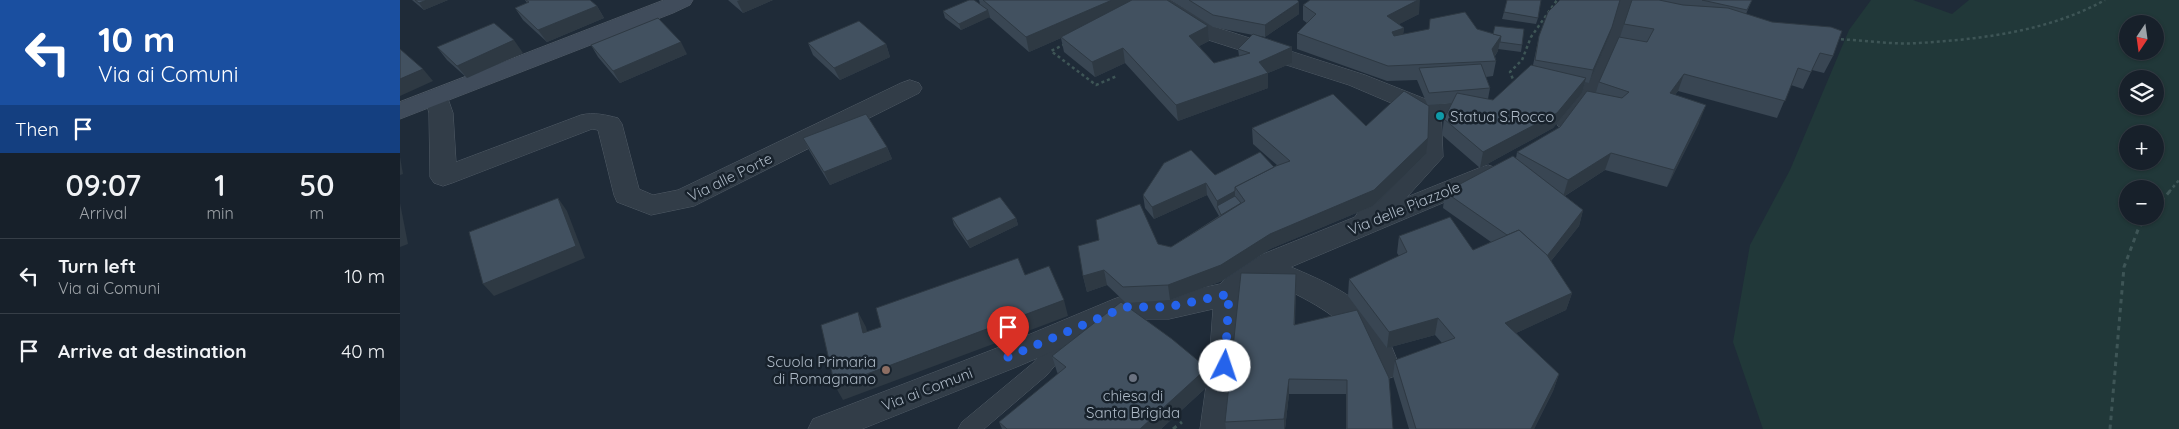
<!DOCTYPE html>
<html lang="en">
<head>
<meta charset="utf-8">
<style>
  body { margin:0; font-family:Quicksand,sans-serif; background:#202832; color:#f1f3f6; height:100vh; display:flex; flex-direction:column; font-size:19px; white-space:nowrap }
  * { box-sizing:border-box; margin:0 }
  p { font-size:16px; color:#9ea3a8 }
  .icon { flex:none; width:28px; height:28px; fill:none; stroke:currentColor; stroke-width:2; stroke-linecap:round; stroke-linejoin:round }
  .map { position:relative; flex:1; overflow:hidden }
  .panel { display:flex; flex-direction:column; background:#17202a; width:400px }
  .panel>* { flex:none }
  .top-card { background:#1a4fa0; color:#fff; overflow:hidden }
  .needle { width:32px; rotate:193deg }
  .fabs { position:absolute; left:1719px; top:15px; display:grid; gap:10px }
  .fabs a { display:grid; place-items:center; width:45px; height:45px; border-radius:50%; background:#17202a; box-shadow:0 1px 4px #0004,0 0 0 1px #363e47; font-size:25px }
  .pin { position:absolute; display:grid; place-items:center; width:42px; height:42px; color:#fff; margin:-51px -21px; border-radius:50% 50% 50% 0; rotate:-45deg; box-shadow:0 0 5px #0007 }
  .pin .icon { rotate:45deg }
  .me { position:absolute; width:55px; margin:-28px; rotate:4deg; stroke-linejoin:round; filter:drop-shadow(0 0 4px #0008) }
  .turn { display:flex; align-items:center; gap:18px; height:105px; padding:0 15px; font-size:22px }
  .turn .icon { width:65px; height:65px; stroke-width:2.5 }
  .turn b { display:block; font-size:35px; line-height:42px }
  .then { display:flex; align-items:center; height:48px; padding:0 15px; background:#0003; gap:10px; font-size:19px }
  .eta { display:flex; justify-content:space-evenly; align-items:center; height:85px; text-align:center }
  .eta b { font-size:30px; font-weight:600; line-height:35px }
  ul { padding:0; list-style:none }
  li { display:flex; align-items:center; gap:15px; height:75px; padding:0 15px; border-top:1px solid #363e47 }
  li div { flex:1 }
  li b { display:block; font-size:19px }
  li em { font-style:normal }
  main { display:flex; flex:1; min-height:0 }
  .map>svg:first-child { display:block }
</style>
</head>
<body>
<main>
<section class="panel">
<div class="top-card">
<div class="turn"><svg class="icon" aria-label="left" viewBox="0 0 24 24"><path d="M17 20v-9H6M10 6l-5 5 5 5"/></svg><div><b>10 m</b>Via ai Comuni</div></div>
<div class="then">Then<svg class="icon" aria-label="arrive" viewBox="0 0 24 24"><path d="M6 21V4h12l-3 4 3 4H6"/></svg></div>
</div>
<div class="eta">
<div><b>09:07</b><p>Arrival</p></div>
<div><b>1</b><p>min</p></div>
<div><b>50</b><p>m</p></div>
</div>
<ul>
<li><svg class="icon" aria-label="left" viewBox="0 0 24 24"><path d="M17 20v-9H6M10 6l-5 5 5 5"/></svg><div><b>Turn left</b><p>Via ai Comuni</p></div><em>10 m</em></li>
<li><svg class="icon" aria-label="arrive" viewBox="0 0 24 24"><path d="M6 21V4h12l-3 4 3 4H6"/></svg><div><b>Arrive at destination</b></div><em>40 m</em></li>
</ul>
</section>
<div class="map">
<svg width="1779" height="429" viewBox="0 0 1779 429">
  <rect width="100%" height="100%" fill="#1f2b38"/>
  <path fill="#213839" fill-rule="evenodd" d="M1471,0H1513L1552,14L1569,0H1779V429H1363L1333,342L1350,245L1390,170L1449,30ZM1728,24H1755V51H1728ZM1728,79H1755V106H1728ZM1728,134H1755V161H1728ZM1728,189H1755V216H1728Z"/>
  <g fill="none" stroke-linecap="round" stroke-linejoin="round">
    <defs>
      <g id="lane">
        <polygon points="1073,101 1079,102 1081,106 1079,110 1029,115 1023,114 1021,110 1023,106 1029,105"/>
        <polygon points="673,324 680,326 683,332 647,375 584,429 558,429 562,422 633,363 666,326"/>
      </g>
      <g id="street">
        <path d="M745,0H771L815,27L965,75L1038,104L1041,110L1043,157L1007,197L1079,168L1088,165L1097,168L1101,174L1097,180L891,267C921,280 960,296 980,325C989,338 994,353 1000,367L995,376L984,380L973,376C967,365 964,350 957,340C935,311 898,295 866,280L854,287L844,298L841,365L834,429H800L809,365L813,309L769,319H728L619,366L462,429H408L413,419L597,348L714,299L725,295H769L820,284L834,271L863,254L955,217L958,212L1017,155V114L949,85L799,37L748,5Z"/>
        <polygon points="1214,0 1236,0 1227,20 1224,50 1204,90 1176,126 1167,128 1158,126 1155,120 1181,88 1200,50 1205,20"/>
        <path d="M510,80L519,83L522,88L519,93L294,206L251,215L217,202L214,195L198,130L192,129L52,183L43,186L34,183L30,177L29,113L25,98L28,93L37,90L46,93L53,113L56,162L181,115C194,112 206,115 218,118L222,124L239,189L253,195L278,190L501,83Z"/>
      </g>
      <polygon id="secondary" points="264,0 293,0 290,5 273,13 0,119 0,102"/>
    </defs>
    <use href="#lane" stroke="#505b66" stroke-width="1"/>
    <use href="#street" stroke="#505b66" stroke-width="1"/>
    <use href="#secondary" stroke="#505b66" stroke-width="1"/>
    <g stroke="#3e5556" stroke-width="2.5" stroke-dasharray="3 3" stroke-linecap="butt">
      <path d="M1435,39C1463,40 1492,45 1519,43C1583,39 1649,31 1705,0"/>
      <polyline points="665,44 651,51 696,85 717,76"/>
      <polyline points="1115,84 1110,72 1122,60 1131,37 1157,0"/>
      <polyline points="1769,192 1779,180"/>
    </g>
    <g stroke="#3e5556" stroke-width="3" stroke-dasharray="4.5 4.5" stroke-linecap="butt">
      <polyline points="1755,208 1770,191"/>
      <polyline points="773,429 782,422"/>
      <polyline points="1710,429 1724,267 1739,227 1748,216"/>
    </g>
    <use href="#lane" fill="#323d48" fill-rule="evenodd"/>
    <use href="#street" fill="#323d48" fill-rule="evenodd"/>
    <use href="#secondary" fill="#404c5b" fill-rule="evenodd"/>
  </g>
  <g fill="#394653">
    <polygon points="12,0 48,0 24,10"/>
    <polygon points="125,0 190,0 197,6 204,18 147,42 123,20 115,8 127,3"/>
    <polygon points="328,0 373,0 343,13"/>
    <polygon points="579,0 767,0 808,26 809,41 799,46 814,63 839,56 838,49 853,35 813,27 771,0 897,0 899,2 899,14 865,37 855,35 892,63 868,73 868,88 778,121 725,63 695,77 664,52 661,38 629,52 589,17 561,30 545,18 543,11 580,4"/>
    <polygon points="1232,0 1352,0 1346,14 1433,56 1424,73 1412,70 1403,89 1391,85 1377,118 1278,91 1275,95 1299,123 1267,187 1205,170 1165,196 1183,210 1179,226 1151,261 1172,293 1166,310 1116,333 1159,374 1153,391 1134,429 1009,429 993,376 995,360 1042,343 1035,335 987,348 948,296 949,279 999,256 997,253 999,236 1073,250 1091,242 1043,208 1045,192 1116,158 1117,152 1160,127 1196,92 1199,82 1220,37"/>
    <polygon points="903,5 1019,14 999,24 1004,28 1003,34 1077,29 1122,45 1121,52 1098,49 1098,51 1095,56 1096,61 1093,76 1086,77 1090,88 1088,99 1093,100 1133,65 1139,36 1208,39 1189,83 1185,82 1182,93 1153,128 1080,168 1042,135 1044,119 1052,103 1028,105 1026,154 973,206 870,249 822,281 770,300 726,303 707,285 687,292 683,276 758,244 771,247 819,216 807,195 754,219 745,208 743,195 815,175 874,167 877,165 853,144 852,128 966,126 1027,104 1017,80 987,81 897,49 897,33 907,23 903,20"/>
    <polygon points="1104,12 1138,18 1136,24 1102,19"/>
    <polygon points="408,43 486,44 490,57 440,80 413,55"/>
    <polygon points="191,45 287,54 220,83 198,57"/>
    <polygon points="37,47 123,53 67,78 47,60"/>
    <polygon points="403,138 487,147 492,159 430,185 409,150"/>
    <polygon points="552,218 616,218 618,225 570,248 554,225"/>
    <polygon points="896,274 895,325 957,310 993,429 946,429 946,394 889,394 885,429 826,429 825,422"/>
    <polygon points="652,356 809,385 761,429 602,429 599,422 658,374 657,372"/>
  </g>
  <g fill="#2e3943">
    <polygon points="27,0 48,0 24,10 19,3"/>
    <polygon points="340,0 373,0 343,13 337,1"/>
    <polygon points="712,0 747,0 661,37 661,38 629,52 626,37"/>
    <polygon points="1018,0 1020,0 1019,14 986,31 987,16"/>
    <polygon points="1220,0 1208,39 1189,83 1193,70"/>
    <polygon points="899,2 899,14 865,37 865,25"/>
    <polygon points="197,6 204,18 147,42 138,30"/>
    <polygon points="588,10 590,17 561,30 559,24"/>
    <polygon points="808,26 809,41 790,51 789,36"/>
    <polygon points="1004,28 1002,43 991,48 992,32"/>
    <polygon points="1101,36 1098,51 1091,61 1092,49"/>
    <polygon points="114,40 123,53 67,78 57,66"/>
    <polygon points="281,42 287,54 220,83 213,71"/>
    <polygon points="486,44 490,57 440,80 434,68"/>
    <polygon points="892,47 892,63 868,73 868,88 778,121 776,105 859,62"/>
    <polygon points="723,48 725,63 695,77 692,62"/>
    <polygon points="23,69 33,81 0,96 0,79"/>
    <polygon points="1284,74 1278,91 1264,110 1270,93"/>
    <polygon points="1186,78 1182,93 1153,128 1080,168 1083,152"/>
    <polygon points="1306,105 1299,123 1267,187 1274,170"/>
    <polygon points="1028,138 1026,154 973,206 870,249 822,281 770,300 768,285 870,234"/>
    <polygon points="487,147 492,159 430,185 424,172"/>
    <polygon points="1211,153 1205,170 1163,197 1168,180"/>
    <polygon points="0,157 3,174 0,175"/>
    <polygon points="806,183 807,195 754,219 752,207"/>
    <polygon points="835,191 835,203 817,206 817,201"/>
    <polygon points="158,198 167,211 185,258 94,296 83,284"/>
    <polygon points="0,203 8,244 0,247"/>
    <polygon points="1183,210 1179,226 1142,272 1146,257"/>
    <polygon points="616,218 618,225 570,248 567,241"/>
    <polygon points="704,270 707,285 687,292 683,276"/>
    <polygon points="1172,293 1166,310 1101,340 1105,323"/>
    <polygon points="664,300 668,316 443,400 435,386"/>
    <polygon points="458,312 466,327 471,348 463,333"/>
    <polygon points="1038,318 1035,335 987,348 989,332"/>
    <polygon points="807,368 809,385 761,429 740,429"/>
    <polygon points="1159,374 1153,391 1134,429 1131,429"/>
    <polygon points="889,379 889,394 885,429 884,429 884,419"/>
  </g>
  <g fill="#425160" stroke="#2e3943">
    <polygon points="15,0 27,0 19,3"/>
    <polygon points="126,0 190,0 197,6 138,30 115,8 129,2"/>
    <polygon points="569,0 574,0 588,10 559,24 543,11"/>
    <polygon points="583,0 712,0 626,37"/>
    <polygon points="732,0 767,0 808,26 789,36 814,63 850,53 838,49 853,34 892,47 859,62 868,73 776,105 723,48 692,62 661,37"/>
    <polygon points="789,0 897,0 899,2 865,25 813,15"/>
    <polygon points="910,0 1018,0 987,16 1004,28 992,32 994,36 1029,29 1030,19 1065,12 1077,29 1101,36 1092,49 1096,61 988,66 897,33 916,14 903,5"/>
    <polygon points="1107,0 1141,0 1138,18 1104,12"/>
    <polygon points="1160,0 1220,0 1212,27 1193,70 1135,60 1139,36 1148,12"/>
    <polygon points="1232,0 1259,0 1283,5 1328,8 1372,22 1431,27 1442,31 1433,56 1420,53 1411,72 1398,68 1385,101 1284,74 1270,93 1306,105 1274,170 1211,153 1168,180 1117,152 1160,127 1187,91 1222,98 1229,92 1199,82 1219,37 1247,42 1254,29 1224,24"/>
    <polygon points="1302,0 1352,0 1347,10"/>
    <polygon points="258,18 281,42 213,71 191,45"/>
    <polygon points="459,21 486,44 434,68 408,43"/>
    <polygon points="94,23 114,40 57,66 37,47"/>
    <polygon points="1095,26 1124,29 1122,45 1100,42 1101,36 1093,34"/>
    <polygon points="0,49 23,69 0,79"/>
    <polygon points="1081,64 1090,88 1029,93 1019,68"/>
    <polygon points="1131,65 1186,78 1157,113 1083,152 1044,119 1057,93 1093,100"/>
    <polygon points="1004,91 1029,106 1028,138 974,190 870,234 821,265 768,285 723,287 704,270 683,276 678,246 699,240 696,220 740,204 758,244 771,247 845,201 835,187 876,166 890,161 852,128 933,94 966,126"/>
    <polygon points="466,114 487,147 424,172 403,138"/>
    <polygon points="791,150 815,175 860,152 874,167 835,187 835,191 817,201 806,183 752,207 743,195 764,163"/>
    <polygon points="1113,156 1183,210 1147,256 1119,230 1107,235 1045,192"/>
    <polygon points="835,196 841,203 821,215 817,206"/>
    <polygon points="600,197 616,218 567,241 552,218"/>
    <polygon points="158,198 176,246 83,284 69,232"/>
    <polygon points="1050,217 1073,250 1119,230 1147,255 1172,293 1105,323 1159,374 1131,429 1016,429 995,360 1055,338 1038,318 989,332 949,279 1007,252 999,236"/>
    <polygon points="618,258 625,275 649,266 664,300 435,386 421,325 458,312 463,333 481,327 476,308"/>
    <polygon points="841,273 896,274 894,325 957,310 989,378 993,429 947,429 947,380 889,379 884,419 825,422"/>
    <polygon points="721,302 772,339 807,368 740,429 607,429 599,422 666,367 652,356"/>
  </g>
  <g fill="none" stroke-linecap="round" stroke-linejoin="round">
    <polyline stroke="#2563eb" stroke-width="9" stroke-dasharray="0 16.2" points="608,357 725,307 768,307 829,294 825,366"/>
  </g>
  <circle fill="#0f9aa8" stroke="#18222c" stroke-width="2" cx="1040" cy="116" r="5"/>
  <circle fill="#8d6e63" stroke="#18222c" stroke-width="2" cx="486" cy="370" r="5"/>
  <circle fill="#6b7280" stroke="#18222c" stroke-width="2" cx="733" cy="378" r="5"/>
  <g text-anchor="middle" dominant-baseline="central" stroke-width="5" stroke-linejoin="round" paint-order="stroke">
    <g font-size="15" fill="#acb8c5" stroke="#18222c" text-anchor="start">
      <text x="1050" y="116">Statua S.Rocco</text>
      <text x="476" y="361" text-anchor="end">Scuola Primaria<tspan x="476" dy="17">di Romagnano</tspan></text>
      <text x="733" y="395" text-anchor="middle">chiesa di<tspan x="733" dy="17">Santa Brigida</tspan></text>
    </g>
    <g font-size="15" fill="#acb8c5" stroke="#18222c">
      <text transform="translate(330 177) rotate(-26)">Via alle Porte</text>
      <text transform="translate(1004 208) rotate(-22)">Via delle Piazzole</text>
      <text transform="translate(527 389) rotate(-21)">Via ai Comuni</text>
    </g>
  </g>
</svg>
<div class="fabs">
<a><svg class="needle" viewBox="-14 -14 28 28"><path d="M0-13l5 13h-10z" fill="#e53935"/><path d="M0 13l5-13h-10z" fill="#9ea3a8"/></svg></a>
<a><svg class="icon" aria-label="layers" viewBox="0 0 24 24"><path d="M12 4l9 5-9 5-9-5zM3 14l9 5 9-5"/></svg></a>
<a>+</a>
<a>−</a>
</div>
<div class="pin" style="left:608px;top:357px;background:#d93025"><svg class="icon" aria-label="arrive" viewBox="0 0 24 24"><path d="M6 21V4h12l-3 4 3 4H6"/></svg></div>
<svg class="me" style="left:825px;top:366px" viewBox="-20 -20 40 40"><circle r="19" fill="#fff"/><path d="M0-13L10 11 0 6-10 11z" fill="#2563eb"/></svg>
</div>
</main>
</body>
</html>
